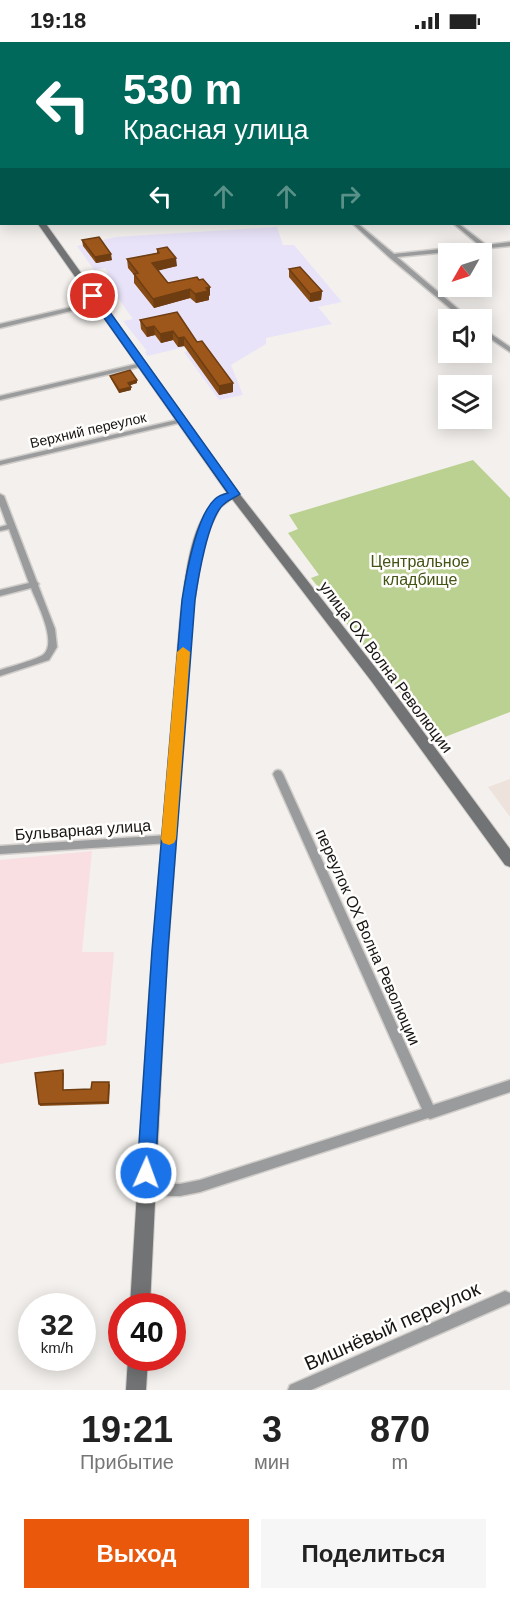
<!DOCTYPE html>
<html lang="ru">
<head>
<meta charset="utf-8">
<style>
  body { margin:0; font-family:Arial,sans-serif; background:#f6f6f6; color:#222; height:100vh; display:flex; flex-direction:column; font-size:22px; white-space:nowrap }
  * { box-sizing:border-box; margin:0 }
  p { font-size:20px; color:#767676 }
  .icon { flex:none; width:33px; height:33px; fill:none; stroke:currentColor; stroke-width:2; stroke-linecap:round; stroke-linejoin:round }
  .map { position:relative; height:1348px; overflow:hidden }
  .sheet { display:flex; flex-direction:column; background:#fff; flex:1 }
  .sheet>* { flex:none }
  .banner { position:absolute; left:0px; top:0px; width:510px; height:183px; box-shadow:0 3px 15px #0003; background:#00695c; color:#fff; overflow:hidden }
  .needle { width:39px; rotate:231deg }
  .buttons { position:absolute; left:438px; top:201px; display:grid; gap:12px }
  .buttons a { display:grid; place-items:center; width:54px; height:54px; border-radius:0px; background:#fff; box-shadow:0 3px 15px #0003; font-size:30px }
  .speed { position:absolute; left:18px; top:1251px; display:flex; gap:12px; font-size:30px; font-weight:700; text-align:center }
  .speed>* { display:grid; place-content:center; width:78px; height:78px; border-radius:50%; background:#fff; box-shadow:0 3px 15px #0003; line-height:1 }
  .speed small { font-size:15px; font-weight:400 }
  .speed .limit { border:9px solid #d22; background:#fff; color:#111 }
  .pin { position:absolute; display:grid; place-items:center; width:51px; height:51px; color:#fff; margin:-26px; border:3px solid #fff; border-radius:50%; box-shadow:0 2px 6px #0007 }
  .me { position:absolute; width:66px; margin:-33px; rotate:2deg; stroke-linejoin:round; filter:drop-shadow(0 0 4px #0008) }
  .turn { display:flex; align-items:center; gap:21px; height:126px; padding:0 24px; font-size:27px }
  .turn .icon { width:78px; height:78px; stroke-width:2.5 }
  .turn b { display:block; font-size:42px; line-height:51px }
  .lanes { display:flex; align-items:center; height:57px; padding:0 24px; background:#0003; justify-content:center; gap:30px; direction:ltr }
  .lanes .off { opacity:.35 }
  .eta { display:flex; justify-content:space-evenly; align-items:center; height:102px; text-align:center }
  .eta b { font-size:36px; font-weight:600; line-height:42px }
  .button { display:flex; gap:12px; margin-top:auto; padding:12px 24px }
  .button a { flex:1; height:69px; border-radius:0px; background:#ea580c; color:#fff; font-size:24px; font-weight:600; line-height:69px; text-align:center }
  .button a+a { background:#f6f6f6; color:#222 }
  .status { display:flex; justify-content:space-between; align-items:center; height:42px; padding:0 30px; background:#fff; direction:ltr }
  .status svg { height:16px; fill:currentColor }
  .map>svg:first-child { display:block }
</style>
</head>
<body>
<div class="status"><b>19:18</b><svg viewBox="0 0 49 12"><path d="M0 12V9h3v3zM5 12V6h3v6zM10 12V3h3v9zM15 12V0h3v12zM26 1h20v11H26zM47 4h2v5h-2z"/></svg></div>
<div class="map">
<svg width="510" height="1348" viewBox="0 0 510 1348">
  <rect width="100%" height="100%" fill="#f3f0ed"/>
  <polygon fill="#eee3dc" points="510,737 510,775 488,745"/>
  <polygon fill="#fadfe2" points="92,809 82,910 114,910 106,1003 0,1022 0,818"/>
  <polygon fill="#e9e3f9" points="277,185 283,203 294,203 342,260 318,265 332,282 266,296 266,302 231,323 243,353 219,358 184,310 188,309 185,305 147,314 145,310 147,309 123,279 133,277 118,256 109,258 92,234 108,231 105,226 94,228 77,204 116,195"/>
  <polygon fill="#bbd191" points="473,418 510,456 510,670 437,698 311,536 319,533 288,491 298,487 289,473"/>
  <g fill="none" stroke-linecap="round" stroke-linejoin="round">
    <defs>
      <g id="street">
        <polygon points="56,0 64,0 61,2 50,2"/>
        <polygon points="143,0 147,0 149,2 144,2"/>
        <rect x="0" y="8" width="2" height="3"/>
        <polygon points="508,163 510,163 510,167 508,166"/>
        <polygon points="353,182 358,182 394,212 479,203 454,182 459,182 486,203 510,200 510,204 397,215 471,278 464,278 389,215"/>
        <polygon points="98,259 101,261 100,262 0,286 0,282"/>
        <polygon points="482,286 510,305 510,310 482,291"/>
        <polygon points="141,321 143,322 143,324 0,358 0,354"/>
        <polygon points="181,377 183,378 183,380 0,423 0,419"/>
        <path d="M0,452L4,454L37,540L39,542L38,543L55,587L57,605L49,618L0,634V628C9,625 39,617 44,612C57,599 37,561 31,546L0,554V548L29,541L9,487L0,489V485L7,483L0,464Z"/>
        <polygon points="278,728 281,729 283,732 433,1063 510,1038 510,1050 430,1077 428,1076 200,1150 180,1154 145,1154 141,1152 139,1148 141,1144 145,1142 180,1142 200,1138 422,1067 273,732 275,729"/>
        <polygon points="169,793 172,794 174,797 172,800 169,801 0,812 0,804"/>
        <polygon points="505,1249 510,1251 510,1261 311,1348 288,1348 290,1343"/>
      </g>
      <g id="secondary">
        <polygon points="277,0 284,0 285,2 278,2"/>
        <polygon points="453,0 460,0 461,2 454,2"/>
        <rect x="508" y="30" width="2" height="4"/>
        <rect x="0" y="119" width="2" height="6"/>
        <path d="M38,182H46L238,450L382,634L510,807V825L505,823L372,640L232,457L220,466L209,488L201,518L192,576L165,953L150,1264H130L149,953L180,576C185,540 189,467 227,451Z"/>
        <polygon points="128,1316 148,1316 146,1348 126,1348"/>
      </g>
    </defs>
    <use href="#street" stroke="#d0cdca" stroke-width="3"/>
    <use href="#secondary" stroke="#d0cdca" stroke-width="2"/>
    <use href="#street" fill="#9a9b9c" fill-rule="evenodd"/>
    <use href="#secondary" fill="#717374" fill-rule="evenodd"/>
  </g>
  <g fill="#874b16">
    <polygon points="82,198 112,218 96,221 83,204"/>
    <polygon points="157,207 177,224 158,228 168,241 210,253 209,254 209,258 196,261 190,256 154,266 134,241 134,233 128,226 127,217 157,211"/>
    <polygon points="289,227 322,249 321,258 310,260 289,235"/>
    <polygon points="177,270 197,300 233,350 219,353 184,304 178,305 173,298 161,301 155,293 147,295 141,287 140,278"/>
    <polygon points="110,334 137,338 137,341 130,343 131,348 119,351 111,337"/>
    <polygon points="64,1030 63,1048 91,1047 110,1042 109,1062 40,1064 39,1062"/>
  </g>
  <g fill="#6e3d12">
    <polygon points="111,212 112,218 96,221 95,215"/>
    <polygon points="176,216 177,224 153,230 152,221"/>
    <polygon points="210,245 210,253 209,254 209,258 196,261 195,252 206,246"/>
    <polygon points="190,247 190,256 154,266 153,257"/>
    <polygon points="322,249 321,258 310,260 310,252"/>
    <polygon points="154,284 155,293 147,295 146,286"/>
    <polygon points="173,289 173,298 161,301 160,292"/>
    <polygon points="184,295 184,304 178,305 178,296"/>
    <polygon points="137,338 137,341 128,344 128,341"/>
    <polygon points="233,341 233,350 219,353 219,344"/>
    <polygon points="131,345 131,348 119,351 119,348"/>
  </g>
  <g fill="#9d571a" stroke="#6e3d12" stroke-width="1.5">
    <polygon points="99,195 111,212 95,215 82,198"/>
    <polygon points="167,205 176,216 152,221 168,241 197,235 199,238 203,237 210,245 206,246 208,249 195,252 190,247 153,257 134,232 138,231 127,217 159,211 157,207"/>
    <polygon points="300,225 322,249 310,252 289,227"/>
    <polygon points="177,270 197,300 202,299 233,341 219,344 184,295 178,296 173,289 160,292 154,284 146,286 140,278"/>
    <polygon points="130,328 137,338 128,341 131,345 119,348 110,334"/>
    <polygon points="63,1028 63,1048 91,1047 92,1040 109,1040 108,1060 39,1062 35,1031"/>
  </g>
  <path fill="#1a73e8" stroke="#114b97" stroke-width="1.5" d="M90,252H97L240,452C235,456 229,457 224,462C208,475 198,537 195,558L168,908L155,1131L153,1138L146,1140L140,1138L137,1131L152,908L182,558C186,533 196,474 215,457C218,454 224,452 228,451L90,256Z"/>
  <polygon fill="#f59e0b" points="183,605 190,610 176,797 174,801 169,803 163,801 161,797 177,610"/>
  <g text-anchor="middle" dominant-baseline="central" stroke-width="5" stroke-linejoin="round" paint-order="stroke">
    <g font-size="14" fill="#171615" stroke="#fffefd">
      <text transform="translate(88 388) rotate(-13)">Верхний переулок</text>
    </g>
    <g font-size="16" fill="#435416" stroke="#fffefd">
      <text x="420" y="519">Центральное<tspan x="420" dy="18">кладбище</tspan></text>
    </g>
    <g font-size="16" fill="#171615" stroke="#fffefd">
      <text transform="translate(386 625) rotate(53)">улица ОХ Волна Революции</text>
      <text transform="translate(83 788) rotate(-4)">Бульварная улица</text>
      <text transform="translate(368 895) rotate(66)">переулок ОХ Волна Революции</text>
    </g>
    <g font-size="20" fill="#171615" stroke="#fffefd">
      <text transform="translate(392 1284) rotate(-24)">Вишнёвый переулок</text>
    </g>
  </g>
</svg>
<div class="buttons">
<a><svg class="needle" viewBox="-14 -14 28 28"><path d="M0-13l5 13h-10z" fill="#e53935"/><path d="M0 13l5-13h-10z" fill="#767676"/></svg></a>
<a><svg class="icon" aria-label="sound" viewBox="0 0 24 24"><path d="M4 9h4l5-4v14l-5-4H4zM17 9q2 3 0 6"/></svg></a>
<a><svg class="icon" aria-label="layers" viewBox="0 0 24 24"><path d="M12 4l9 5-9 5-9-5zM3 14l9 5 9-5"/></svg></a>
</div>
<div class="speed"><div>32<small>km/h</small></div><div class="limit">40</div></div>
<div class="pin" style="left:93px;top:254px;background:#d93025"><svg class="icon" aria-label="arrive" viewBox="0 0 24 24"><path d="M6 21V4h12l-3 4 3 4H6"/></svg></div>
<svg class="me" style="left:146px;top:1131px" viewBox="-20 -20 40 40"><circle r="17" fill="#1a73e8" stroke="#fff" stroke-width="3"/><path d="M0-11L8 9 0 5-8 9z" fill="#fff"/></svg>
<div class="banner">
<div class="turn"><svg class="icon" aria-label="left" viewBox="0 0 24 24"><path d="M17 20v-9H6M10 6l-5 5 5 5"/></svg><div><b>530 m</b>Красная улица</div></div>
<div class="lanes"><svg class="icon" aria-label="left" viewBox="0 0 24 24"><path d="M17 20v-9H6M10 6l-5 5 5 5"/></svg><svg class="icon off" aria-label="ahead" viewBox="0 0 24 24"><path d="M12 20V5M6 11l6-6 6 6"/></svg><svg class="icon off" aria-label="ahead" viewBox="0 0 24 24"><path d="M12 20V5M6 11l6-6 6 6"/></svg><svg class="icon off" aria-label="right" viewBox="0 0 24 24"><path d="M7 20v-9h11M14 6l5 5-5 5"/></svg></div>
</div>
</div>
<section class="sheet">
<div class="eta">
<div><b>19:21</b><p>Прибытие</p></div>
<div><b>3</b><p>мин</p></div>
<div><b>870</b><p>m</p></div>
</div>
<div class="button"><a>Выход</a><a>Поделиться</a></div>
</section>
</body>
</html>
